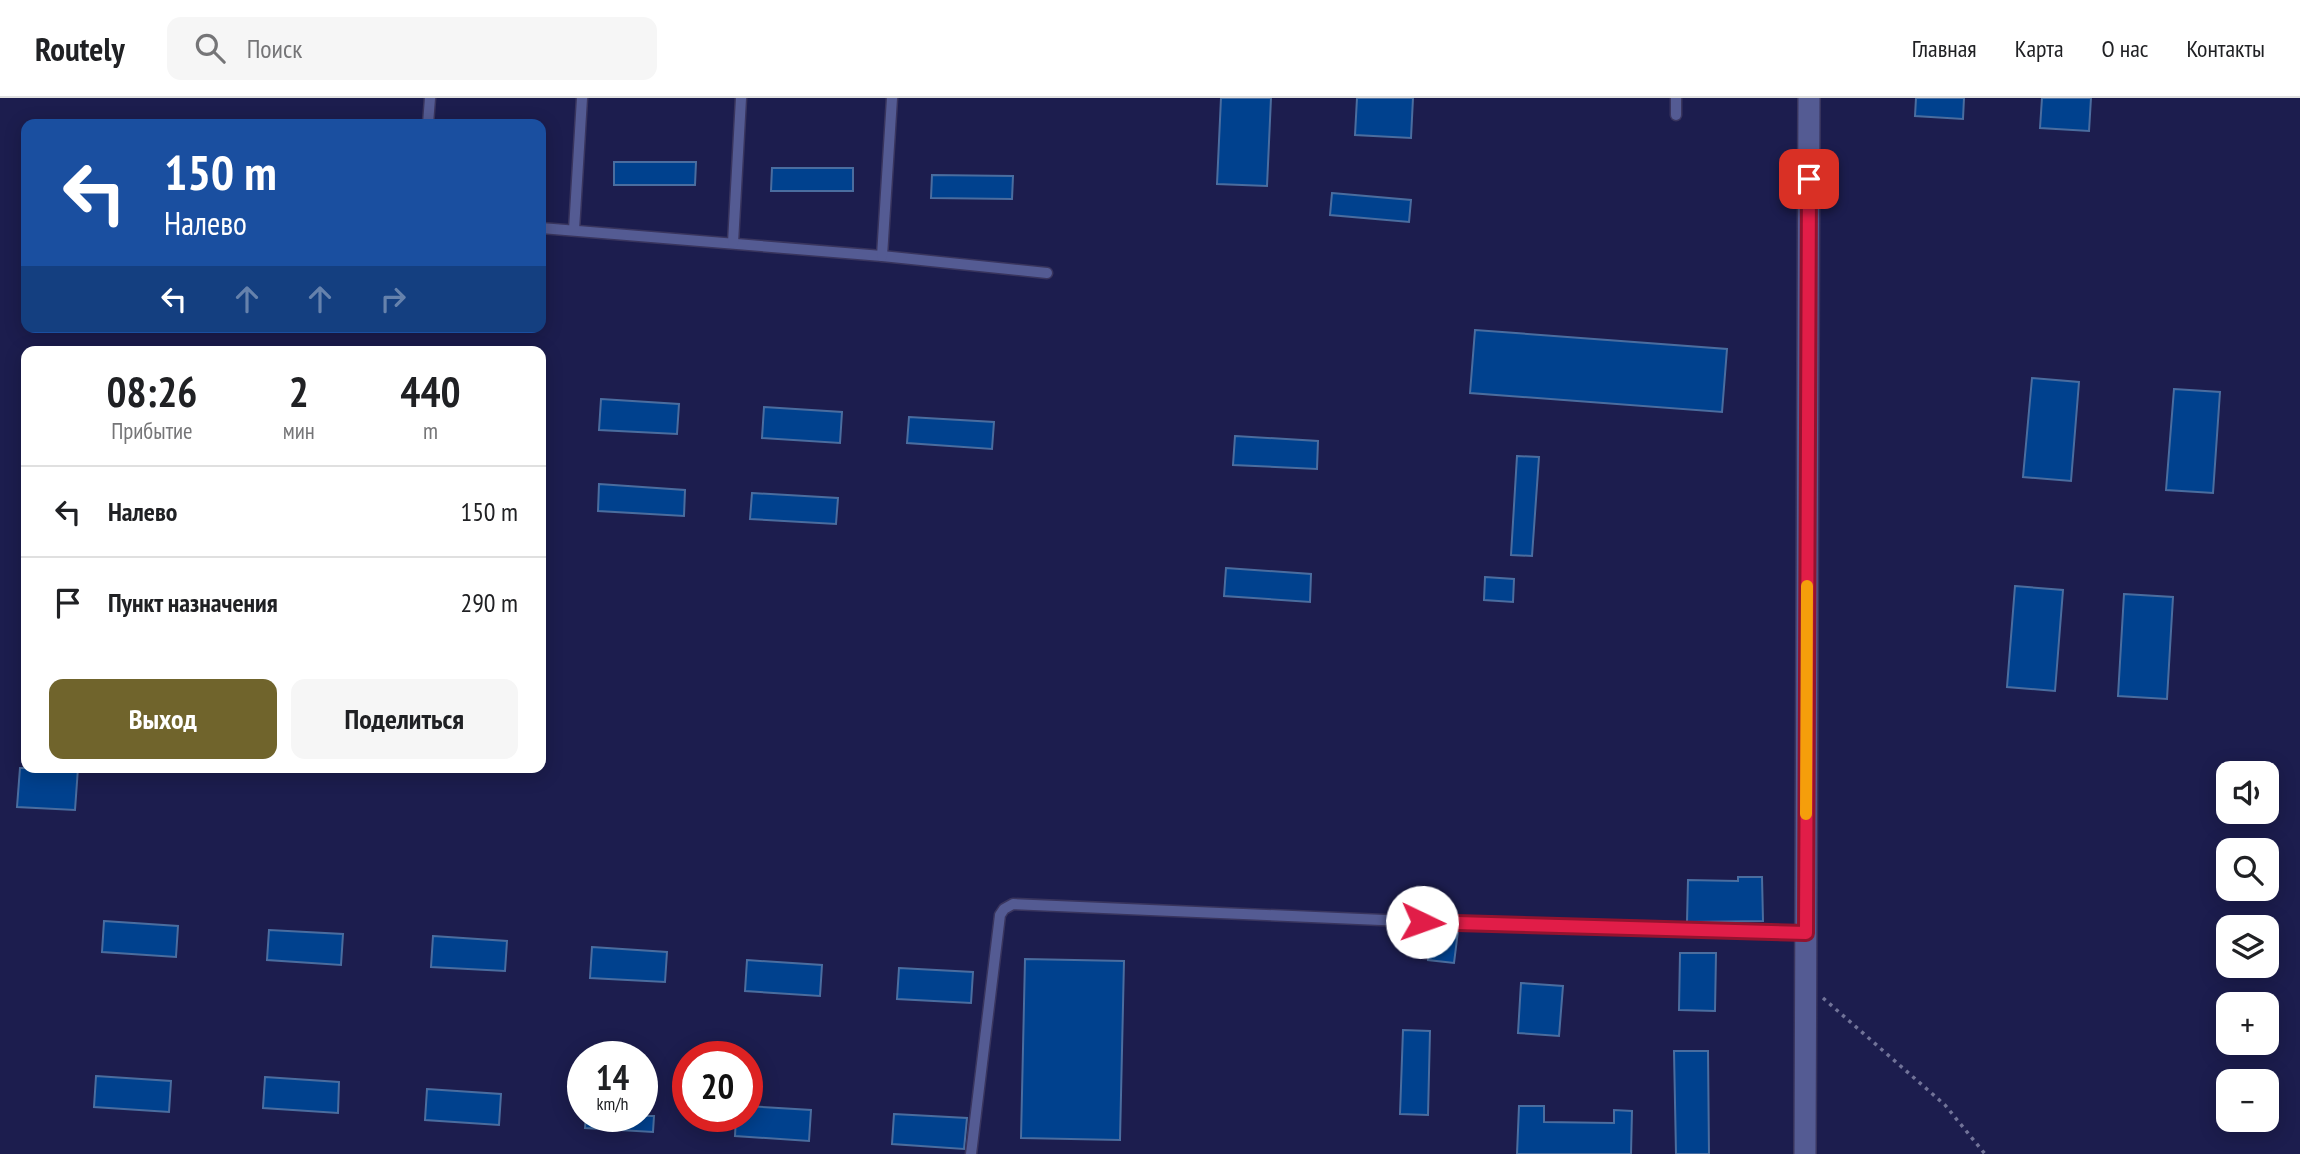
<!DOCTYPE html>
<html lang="ru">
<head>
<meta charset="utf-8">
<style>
  body { margin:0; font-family:"PT Sans Narrow",sans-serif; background:#f6f6f6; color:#202124; height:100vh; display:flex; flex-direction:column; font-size:26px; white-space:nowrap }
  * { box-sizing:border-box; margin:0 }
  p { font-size:23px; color:#757577 }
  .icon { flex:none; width:38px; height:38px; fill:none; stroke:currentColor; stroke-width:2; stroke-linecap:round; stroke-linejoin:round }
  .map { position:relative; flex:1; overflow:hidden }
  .side { position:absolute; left:21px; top:248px; width:525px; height:427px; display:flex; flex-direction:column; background:#fff; border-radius:14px; box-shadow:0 4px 18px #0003 }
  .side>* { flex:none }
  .guide { position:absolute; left:21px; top:21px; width:525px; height:214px; border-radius:14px; box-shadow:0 4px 18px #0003; background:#1a4fa0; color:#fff; overflow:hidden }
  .tools { position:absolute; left:2216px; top:663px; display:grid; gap:14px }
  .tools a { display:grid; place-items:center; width:63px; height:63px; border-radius:14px; background:#fff; box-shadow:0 4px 18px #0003; font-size:35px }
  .speed { position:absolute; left:567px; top:943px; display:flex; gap:14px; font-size:35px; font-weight:700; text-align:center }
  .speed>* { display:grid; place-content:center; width:91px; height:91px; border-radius:50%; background:#fff; box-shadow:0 4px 18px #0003; line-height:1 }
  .speed small { font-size:18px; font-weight:400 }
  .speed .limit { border:10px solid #d22; background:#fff; color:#111 }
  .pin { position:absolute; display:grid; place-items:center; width:60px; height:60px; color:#fff; margin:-30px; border-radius:14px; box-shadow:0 4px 10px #0006 }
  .me { position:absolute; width:77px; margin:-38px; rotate:93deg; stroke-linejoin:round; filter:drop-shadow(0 0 5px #0008) }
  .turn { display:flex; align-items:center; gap:24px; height:147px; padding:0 28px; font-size:32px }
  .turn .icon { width:91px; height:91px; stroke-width:2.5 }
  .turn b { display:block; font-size:49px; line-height:60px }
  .lanes { display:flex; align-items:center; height:66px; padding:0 28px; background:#0003; justify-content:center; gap:35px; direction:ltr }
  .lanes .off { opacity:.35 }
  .eta { display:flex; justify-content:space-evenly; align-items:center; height:119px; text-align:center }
  .eta b { font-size:42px; font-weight:700; line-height:49px }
  .button { display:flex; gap:14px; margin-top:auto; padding:14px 28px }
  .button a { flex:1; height:80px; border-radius:14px; background:#70642c; color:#fff; font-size:28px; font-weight:700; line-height:80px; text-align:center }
  .button a+a { background:#f6f6f6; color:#202124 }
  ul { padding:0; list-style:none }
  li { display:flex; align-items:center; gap:21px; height:91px; padding:0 28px; border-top:2px solid #e0e0e0 }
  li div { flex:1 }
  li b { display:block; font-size:26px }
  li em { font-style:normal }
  header { display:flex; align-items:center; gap:42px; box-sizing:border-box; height:98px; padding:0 35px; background:#fff; border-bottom:2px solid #e0e0e0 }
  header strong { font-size:33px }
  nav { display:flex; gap:38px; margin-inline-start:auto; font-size:24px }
  .search { width:490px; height:63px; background:#f6f6f6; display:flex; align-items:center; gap:18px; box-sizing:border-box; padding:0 24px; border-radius:14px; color:#757577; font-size:26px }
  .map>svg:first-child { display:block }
</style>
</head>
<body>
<header>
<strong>Routely</strong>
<div class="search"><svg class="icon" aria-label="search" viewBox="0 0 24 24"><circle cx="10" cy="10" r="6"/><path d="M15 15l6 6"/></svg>Поиск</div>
<nav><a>Главная</a><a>Карта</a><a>О нас</a><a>Контакты</a></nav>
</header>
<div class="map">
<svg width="2300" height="1056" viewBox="0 0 2300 1056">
  <rect width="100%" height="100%" fill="#1c1d4e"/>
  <g fill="#00418e" stroke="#4a6d9f" stroke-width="2">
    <polygon points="1221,0 1271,0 1267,88 1217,86"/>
    <polygon points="1357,0 1413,0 1411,40 1355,37"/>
    <polygon points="1916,0 1964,0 1963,21 1915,18"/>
    <polygon points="2042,0 2091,0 2089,33 2040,30"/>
    <polygon points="614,64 696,64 695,87 614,87"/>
    <polygon points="772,70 853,70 853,93 771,93"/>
    <polygon points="932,77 1013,78 1012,101 931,100"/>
    <polygon points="1332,95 1411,102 1409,124 1330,117"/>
    <polygon points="1475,232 1727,251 1722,314 1470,295"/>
    <polygon points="2032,280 2079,284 2071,383 2023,379"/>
    <polygon points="2174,291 2220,294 2213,395 2166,392"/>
    <polygon points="601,301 679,306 677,336 599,332"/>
    <polygon points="764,309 842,314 840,345 762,340"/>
    <polygon points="909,319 994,324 992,351 907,345"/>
    <polygon points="1235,338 1318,343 1317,371 1233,367"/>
    <polygon points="1517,358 1539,359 1532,458 1511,457"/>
    <polygon points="599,386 685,392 684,418 598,413"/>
    <polygon points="752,395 838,400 836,426 750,421"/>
    <polygon points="1226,470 1311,476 1310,504 1224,498"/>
    <polygon points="1485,479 1514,481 1513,504 1484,502"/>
    <polygon points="2015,488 2063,492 2055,593 2007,589"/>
    <polygon points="2124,496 2173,499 2167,601 2118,598"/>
    <polygon points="20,670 78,670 75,712 17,709"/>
    <polygon points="1738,779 1762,779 1763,823 1687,824 1688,782 1738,783"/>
    <polygon points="104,823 178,828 176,859 102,854"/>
    <polygon points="269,832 343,836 341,867 267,862"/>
    <polygon points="1432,832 1458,833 1454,865 1428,862"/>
    <polygon points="433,838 507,843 505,873 431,869"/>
    <polygon points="592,849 667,854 665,884 590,880"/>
    <polygon points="1680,855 1716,855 1715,913 1679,912"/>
    <polygon points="1025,861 1124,863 1120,1042 1021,1040"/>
    <polygon points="747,862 822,867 820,898 745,893"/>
    <polygon points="899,870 973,874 971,905 897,901"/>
    <polygon points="1521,885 1563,888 1559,938 1518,935"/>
    <polygon points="1403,932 1430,933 1428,1017 1400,1016"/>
    <polygon points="1674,953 1708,953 1709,1056 1676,1056"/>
    <polygon points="96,978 171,983 169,1014 94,1009"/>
    <polygon points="265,979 339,984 338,1015 263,1010"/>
    <polygon points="427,991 501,996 499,1027 425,1022"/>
    <polygon points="747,1008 811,1012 809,1043 735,1038 736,1018 747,1018"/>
    <polygon points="1519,1008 1544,1008 1544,1024 1614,1025 1614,1012 1632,1013 1631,1056 1517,1056"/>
    <polygon points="894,1016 967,1020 964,1051 892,1046"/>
    <polygon points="586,1018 654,1018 653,1034 585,1030"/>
  </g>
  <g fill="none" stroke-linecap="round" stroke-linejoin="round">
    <defs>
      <g id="lane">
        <polyline points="1676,17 1676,0"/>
        <polyline points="428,26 430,0"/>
        <polyline points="541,130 882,158 1047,175"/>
        <polyline points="574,132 582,0"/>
        <polyline points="733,145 741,0"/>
        <polyline points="882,158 892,0"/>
        <polyline points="971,1056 1000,817 1004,811 1013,806 1475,826 1806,835"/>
      </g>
      <polyline id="street" points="1805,1056 1809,0"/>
    </defs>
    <use href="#lane" stroke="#39355e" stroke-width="13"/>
    <use href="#street" stroke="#39355e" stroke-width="24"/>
    <polyline stroke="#717398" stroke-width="3.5" stroke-dasharray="3.5 5" stroke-linecap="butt" points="1823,900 1945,1007 1985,1056"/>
    <use href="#lane" stroke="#545b93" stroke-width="10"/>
    <use href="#street" stroke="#545b93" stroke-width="21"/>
  </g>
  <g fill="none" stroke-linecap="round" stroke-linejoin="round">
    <defs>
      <polyline id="route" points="1422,824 1806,835 1809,81"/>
    </defs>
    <use href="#route" stroke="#92132f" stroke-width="18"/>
    <use href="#route" stroke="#e11d48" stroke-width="12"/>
    <polyline stroke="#f59e0b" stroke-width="12" points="1806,716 1807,488"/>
  </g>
</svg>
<div class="tools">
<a><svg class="icon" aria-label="sound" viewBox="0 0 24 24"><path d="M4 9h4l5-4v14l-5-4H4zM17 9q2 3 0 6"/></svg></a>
<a><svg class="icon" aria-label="search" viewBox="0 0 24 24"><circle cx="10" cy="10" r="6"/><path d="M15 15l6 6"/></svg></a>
<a><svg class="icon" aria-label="layers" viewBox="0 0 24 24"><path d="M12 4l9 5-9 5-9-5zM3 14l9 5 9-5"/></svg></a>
<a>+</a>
<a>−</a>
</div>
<div class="speed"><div>14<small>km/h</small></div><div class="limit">20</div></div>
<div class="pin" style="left:1809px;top:81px;background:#d93025"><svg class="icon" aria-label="arrive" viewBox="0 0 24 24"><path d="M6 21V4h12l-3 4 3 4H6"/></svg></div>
<svg class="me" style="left:1422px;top:824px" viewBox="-20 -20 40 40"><circle r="19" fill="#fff"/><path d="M0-13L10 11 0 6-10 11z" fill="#e11d48"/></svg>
<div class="guide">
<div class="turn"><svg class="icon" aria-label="left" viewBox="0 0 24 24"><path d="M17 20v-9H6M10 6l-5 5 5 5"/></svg><div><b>150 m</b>Налево</div></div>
<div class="lanes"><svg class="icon" aria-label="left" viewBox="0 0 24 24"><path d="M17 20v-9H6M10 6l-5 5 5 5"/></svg><svg class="icon off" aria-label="ahead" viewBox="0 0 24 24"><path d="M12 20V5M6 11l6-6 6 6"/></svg><svg class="icon off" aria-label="ahead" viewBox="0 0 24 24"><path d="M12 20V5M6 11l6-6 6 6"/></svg><svg class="icon off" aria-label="right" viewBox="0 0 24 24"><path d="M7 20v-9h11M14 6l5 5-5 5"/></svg></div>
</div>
<section class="side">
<div class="eta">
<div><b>08:26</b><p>Прибытие</p></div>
<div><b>2</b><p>мин</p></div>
<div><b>440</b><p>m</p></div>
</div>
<ul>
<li><svg class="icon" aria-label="left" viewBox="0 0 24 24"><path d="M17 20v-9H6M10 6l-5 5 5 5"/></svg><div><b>Налево</b></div><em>150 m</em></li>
<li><svg class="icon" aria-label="arrive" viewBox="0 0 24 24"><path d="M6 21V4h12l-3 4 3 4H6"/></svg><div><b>Пункт назначения</b></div><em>290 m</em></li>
</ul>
<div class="button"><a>Выход</a><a>Поделиться</a></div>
</section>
</div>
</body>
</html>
